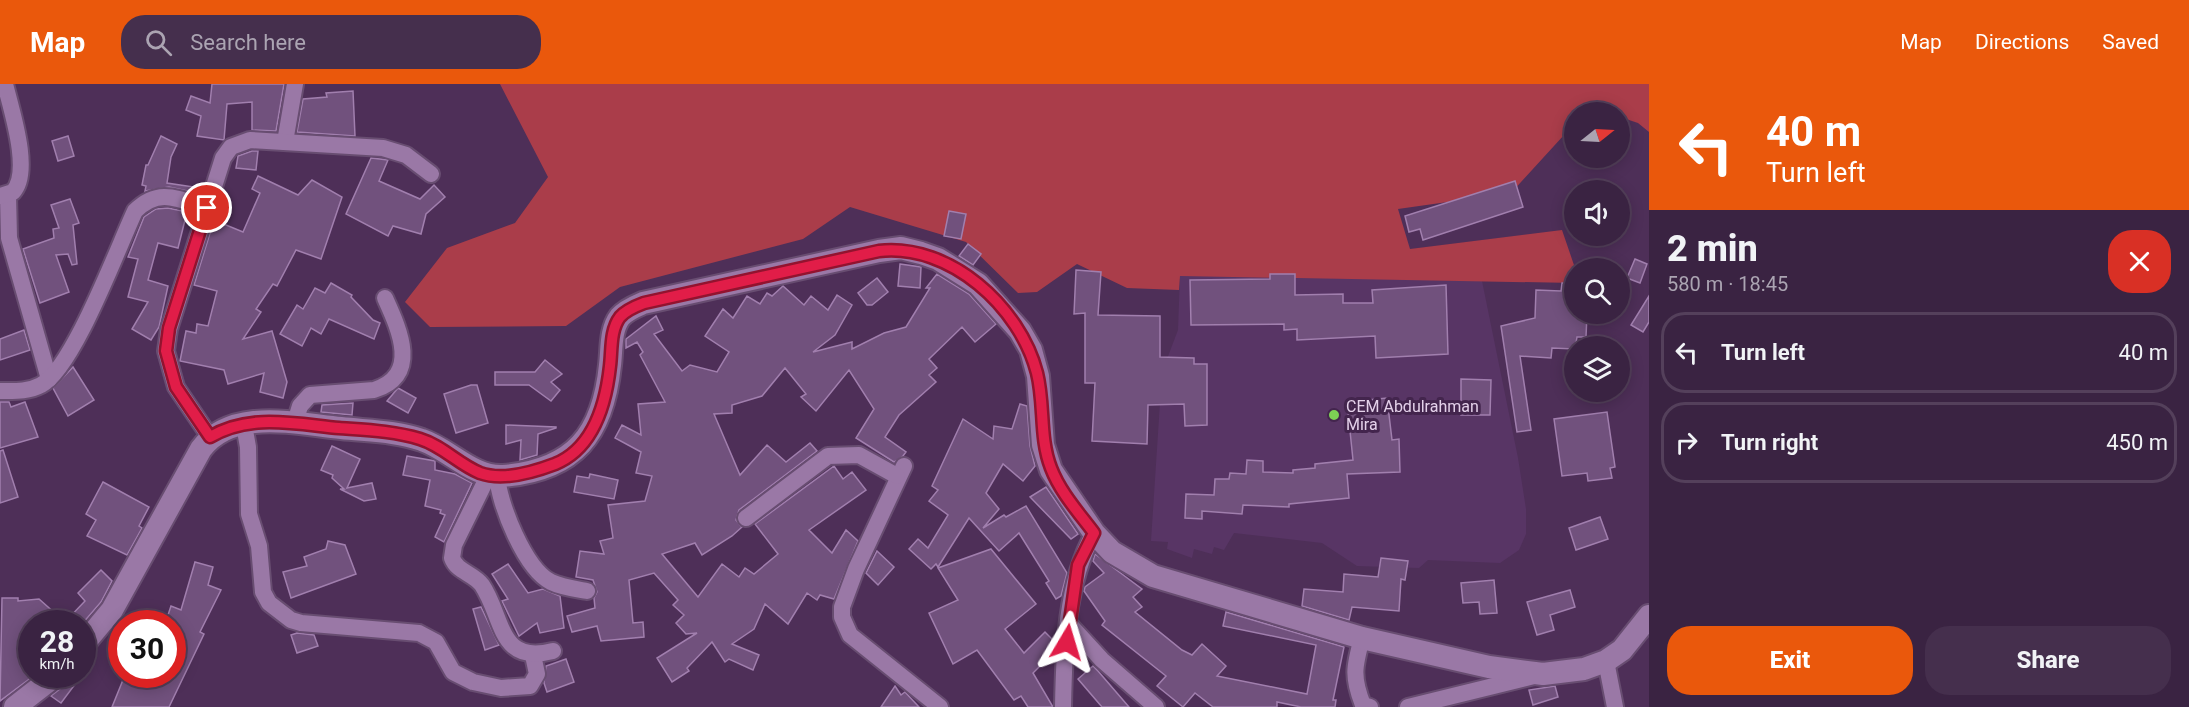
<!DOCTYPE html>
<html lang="en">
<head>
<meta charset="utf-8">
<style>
  body { margin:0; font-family:Roboto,sans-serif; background:#452f4d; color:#f1f3f6; height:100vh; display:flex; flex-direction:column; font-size:22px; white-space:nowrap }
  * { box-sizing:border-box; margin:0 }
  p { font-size:20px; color:#aba4b2 }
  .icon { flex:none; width:33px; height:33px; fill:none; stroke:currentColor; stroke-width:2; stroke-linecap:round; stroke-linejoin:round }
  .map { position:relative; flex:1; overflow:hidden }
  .panel { display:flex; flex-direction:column; background:#3a2342; width:540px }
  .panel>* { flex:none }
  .banner { background:#ea580c; color:#fff; overflow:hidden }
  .needle { width:39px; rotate:72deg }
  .buttons { position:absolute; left:1564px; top:18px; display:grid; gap:12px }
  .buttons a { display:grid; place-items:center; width:66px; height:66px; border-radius:50%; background:#3a2342; box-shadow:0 3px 15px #0003,0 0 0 2px #54405b; font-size:30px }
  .speed { position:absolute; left:18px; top:526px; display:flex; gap:12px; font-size:30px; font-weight:700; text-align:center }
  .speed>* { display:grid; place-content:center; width:78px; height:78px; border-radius:50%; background:#3a2342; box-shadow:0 3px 15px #0003,0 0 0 2px #54405b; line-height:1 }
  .speed small { font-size:15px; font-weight:400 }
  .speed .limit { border:9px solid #d22; background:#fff; color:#111 }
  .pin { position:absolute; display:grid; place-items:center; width:51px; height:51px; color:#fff; margin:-26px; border:3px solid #fff; border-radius:50%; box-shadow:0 2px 6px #0007 }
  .me { position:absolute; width:66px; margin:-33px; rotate:7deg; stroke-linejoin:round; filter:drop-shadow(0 0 4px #0008) }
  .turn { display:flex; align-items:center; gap:21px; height:126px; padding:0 18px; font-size:27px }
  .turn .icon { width:78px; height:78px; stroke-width:2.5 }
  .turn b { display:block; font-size:42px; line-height:51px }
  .round { display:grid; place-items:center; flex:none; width:63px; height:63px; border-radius:24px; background:#452f4d }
  .overview { display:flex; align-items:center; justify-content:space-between; height:102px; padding:0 18px }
  h1 { font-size:36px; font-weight:800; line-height:45px }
  .cta { display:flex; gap:12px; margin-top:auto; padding:12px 18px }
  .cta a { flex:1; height:69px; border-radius:24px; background:#ea580c; color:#fff; font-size:24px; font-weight:800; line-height:69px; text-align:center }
  .cta a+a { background:#452f4d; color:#f1f3f6 }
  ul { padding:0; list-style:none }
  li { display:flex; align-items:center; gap:18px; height:81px; margin:0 12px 9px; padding:0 6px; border:3px solid #54405b; border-radius:24px }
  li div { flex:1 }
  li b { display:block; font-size:22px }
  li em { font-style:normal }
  header { display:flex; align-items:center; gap:36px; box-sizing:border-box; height:84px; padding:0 30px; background:#ea580c; color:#fff }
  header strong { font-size:28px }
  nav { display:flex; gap:33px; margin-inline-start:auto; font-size:21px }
  .search { width:420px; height:54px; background:#452f4d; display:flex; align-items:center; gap:15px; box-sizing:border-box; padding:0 21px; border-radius:24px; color:#aba4b2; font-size:22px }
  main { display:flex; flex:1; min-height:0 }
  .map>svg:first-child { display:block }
</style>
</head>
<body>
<header>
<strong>Map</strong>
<div class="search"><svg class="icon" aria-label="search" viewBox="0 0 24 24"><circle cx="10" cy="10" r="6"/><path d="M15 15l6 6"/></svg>Search here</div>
<nav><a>Map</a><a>Directions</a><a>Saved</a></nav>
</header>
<main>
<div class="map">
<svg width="1649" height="623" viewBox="0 0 1649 623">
  <rect width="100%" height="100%" fill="#4e2f58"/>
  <polygon fill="#583565" points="1180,191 1482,197 1518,374 1526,425 1526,450 1519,466 1500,479 1428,476 1419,484 1357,482 1322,459 1234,449 1224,466 1214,463 1212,470 1194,465 1192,474 1167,465 1168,458 1151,457 1162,288 1178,246"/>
  <polygon fill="#aa3d4a" points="500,0 1649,0 1649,48 1638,39 1620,33 1620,28 1604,28 1589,24 1585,28 1575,28 1575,39 1511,109 1398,125 1410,165 1562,146 1575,184 1575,199 1180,192 1179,206 1127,204 1077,180 1037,208 1018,209 966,158 850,123 803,155 620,203 566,242 430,243 405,218 447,164 515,139 548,93"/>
  <g fill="#71517d" stroke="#a17fae" stroke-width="1.5">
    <polygon points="212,0 284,0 276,47 252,46 252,18 227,20 224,56 197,52 201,32 186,26 191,12 210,19"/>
    <polygon points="353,7 355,52 297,48 303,15 327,13 326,9"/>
    <polygon points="68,52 74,72 58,77 52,57"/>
    <polygon points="161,52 177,60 171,73 167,99 194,103 192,108 169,103 145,107 146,102 142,101 146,81 148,81"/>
    <polygon points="252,67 258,67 256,86 236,84 238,72"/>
    <polygon points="371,74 388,76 379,97 420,115 434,101 445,113 426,130 421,150 393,142 388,152 346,130"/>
    <polygon points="258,92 298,111 312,96 342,113 321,175 296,166 277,202 273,200 256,225 261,228 243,255 272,247 287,298 283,314 260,308 264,289 228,300 224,286 180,277 186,247 196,249 197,240 208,242 217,207 194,201 214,136 243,148 260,109 252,105"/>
    <polygon points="1515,97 1523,123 1423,156 1420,145 1409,148 1405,132"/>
    <polygon points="70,115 79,139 73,141 77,180 72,181 68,170 56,171 69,208 40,219 23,165 54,154 53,145 59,144 51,121"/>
    <polygon points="168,124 187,128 178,164 158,159 148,196 168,202 159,243 151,256 132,245 148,218 128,213 138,175 128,173 144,133 156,125"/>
    <polygon points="949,127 966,130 961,155 944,152"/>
    <polygon points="968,160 981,170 973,181 959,172"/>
    <polygon points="1635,175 1647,180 1640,199 1627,194"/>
    <polygon points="900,180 921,183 920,204 898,202"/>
    <polygon points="1076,186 1101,188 1098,231 1160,232 1160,273 1194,274 1194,280 1207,280 1207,341 1185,342 1184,320 1148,321 1147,360 1092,357 1095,299 1085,299 1085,229 1074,230"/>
    <polygon points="937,190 969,210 996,240 975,258 962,243 929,275 937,284 929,291 936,298 899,331 885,353 906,368 903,372 894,378 856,354 874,325 849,286 816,327 801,313 806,310 785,284 762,312 732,321 732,329 714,330 740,391 767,361 786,378 810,359 817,367 739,426 736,436 742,443 732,452 702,471 695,459 662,470 698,513 722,480 739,493 745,484 754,490 778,470 755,440 834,382 843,395 852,388 866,406 809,446 832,469 846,446 858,457 834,515 820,511 817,516 807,509 788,540 765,520 754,545 732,560 759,571 753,586 729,575 725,578 712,558 687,584 689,587 672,598 657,574 697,549 686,550 676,539 684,531 673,521 678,516 654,489 629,496 633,539 643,538 644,553 601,557 597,542 572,548 567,532 595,524 594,514 597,508 593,496 576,493 580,467 604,470 600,457 613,454 608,421 645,417 652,392 636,389 641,368 615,354 622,341 641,351 638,320 665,318 640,271 643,268 637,258 626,264 626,255 656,232 663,246 654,250 682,287 690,281 717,288 729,268 705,252 723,225 733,234 747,212 760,220 767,209 772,212 783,202 804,221 811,212 828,226 837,211 852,221 835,251 813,268 852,258 852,265 884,249 906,243 930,204 926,204"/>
    <polygon points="1270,190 1295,190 1295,211 1343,210 1343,219 1373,219 1372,206 1446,201 1448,270 1376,274 1375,252 1297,256 1297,245 1284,246 1284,240 1191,241 1190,196 1270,195"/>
    <polygon points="877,194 888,208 872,221 867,221 858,209"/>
    <polygon points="331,199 352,211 351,213 373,236 380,239 374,255 329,235 321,250 311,244 302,262 280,250 297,221 303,225 315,204 325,209"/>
    <polygon points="1562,199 1575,200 1575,230 1587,230 1586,253 1577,253 1575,265 1552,264 1551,274 1520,272 1531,346 1517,348 1501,242 1535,234 1536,206 1561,207"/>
    <polygon points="1649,212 1649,238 1643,248 1631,241"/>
    <polygon points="24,246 30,266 0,276 0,255"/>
    <polygon points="545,276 562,290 551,298 560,306 551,317 529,301 495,301 495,288 535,288"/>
    <polygon points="73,283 94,316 68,332 53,304"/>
    <polygon points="1461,295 1491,296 1490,331 1461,331"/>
    <polygon points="471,301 477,301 488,339 456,349 444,310"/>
    <polygon points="398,304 416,314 408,329 387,317"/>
    <polygon points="1387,314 1392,356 1399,355 1400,388 1347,390 1349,414 1289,420 1289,423 1243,421 1242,430 1202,427 1202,435 1185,434 1186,410 1214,411 1215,395 1229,395 1230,389 1246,390 1247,376 1263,377 1263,388 1293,389 1293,386 1315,384 1315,380 1353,376 1347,318"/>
    <polygon points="0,318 9,318 11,323 25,318 38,353 0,364"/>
    <polygon points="353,319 352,331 321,328 322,321"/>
    <polygon points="1020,320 1027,322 1030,362 1035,382 1023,397 1003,380 986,409 999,425 983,444 1004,431 1006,433 1026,422 1067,489 1061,512 1056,515 1046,499 1049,497 1019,449 999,467 969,434 938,483 936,480 931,485 909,465 918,455 928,464 948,431 929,417 938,406 932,402 963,335 993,355 994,342 1012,345"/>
    <polygon points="1607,328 1615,383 1610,384 1612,394 1588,397 1587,389 1562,392 1554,335"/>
    <polygon points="506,341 556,343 556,344 538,350 537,371 520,376 521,356 506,360"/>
    <polygon points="332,362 360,375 347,404 372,399 376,415 364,417 340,405 344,405 332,394 333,391 321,386"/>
    <polygon points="3,366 18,413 0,419 0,367"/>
    <polygon points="407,372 435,377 435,386 455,390 472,399 444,458 435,453 445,431 440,429 441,426 425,422 430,396 403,391"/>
    <polygon points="590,390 618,396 614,415 574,408 577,392 589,394"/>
    <polygon points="103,398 149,423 139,442 142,444 127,471 87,452 96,436 86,430"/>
    <polygon points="1046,403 1078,450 1071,455 1030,413"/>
    <polygon points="1600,433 1608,455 1576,466 1569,444"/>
    <polygon points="328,457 345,461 356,490 291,514 283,488 307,482 304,473 326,465"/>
    <polygon points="991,465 1036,520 1005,545 1024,569 1045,548 1055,558 1055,567 1033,589 1053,623 1028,623 1021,612 1014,616 977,566 953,580 929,529 958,516 938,484"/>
    <polygon points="877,467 894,483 878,501 866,489"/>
    <polygon points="1095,470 1142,505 1133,513 1142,523 1135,528 1182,566 1192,571 1202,560 1226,582 1217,592 1307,610 1316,561 1223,542 1226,528 1344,563 1333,616 1336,616 1335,623 1301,623 1277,618 1277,623 1213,623 1195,609 1183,623 1157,602 1166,592 1102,541 1105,537 1084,507 1085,503 1104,489 1093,477"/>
    <polygon points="1381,474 1408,477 1405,496 1401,495 1399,527 1352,523 1349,536 1302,522 1304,505 1343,508 1344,490 1378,493"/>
    <polygon points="195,478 213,483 208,501 221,506 200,548 204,550 169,623 112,623 125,591 172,591 172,540 165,540 171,522 181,526"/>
    <polygon points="508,480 528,509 543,505 560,512 564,544 540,549 537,539 519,552 502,517 508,515 492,490"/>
    <polygon points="101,486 112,497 101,518 82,540 32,540 32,593 0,617 2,514 18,514 18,517 39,515 65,538 85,517 78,509"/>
    <polygon points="1494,496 1497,529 1480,530 1479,518 1463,519 1461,499"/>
    <polygon points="1570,506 1575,523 1550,531 1554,546 1537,551 1527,518"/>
    <polygon points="481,523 499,561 485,566 473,525"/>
    <polygon points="297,549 314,551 318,562 297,569 291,551"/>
    <polygon points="566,575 574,598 547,608 544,599 546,582"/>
    <polygon points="1093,582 1098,587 1129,623 1102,623 1078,595"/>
    <polygon points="69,591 82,591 61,619 51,612 65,601"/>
    <polygon points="895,602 901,611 905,608 919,623 881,623"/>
    <polygon points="1555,602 1558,613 1533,621 1529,606"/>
  </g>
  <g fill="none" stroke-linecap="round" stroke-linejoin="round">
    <defs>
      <g id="minor">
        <polyline points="285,58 295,0"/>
        <polyline points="8,111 9,154 49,295"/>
        <path d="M0,112L13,108C32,88 11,25 5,0"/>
        <path d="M0,307C14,307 28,308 41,301C73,285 118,163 135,127C159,103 178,115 207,124"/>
        <path d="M295,338L300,322L310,311L374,306C421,291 399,245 385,214"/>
        <polyline points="244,341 248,363 249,430 259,462 263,508 269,519 291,536 301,539 419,549 436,558 453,588 473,598 501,604 530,602 537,590 533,571"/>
        <polyline points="210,353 176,303 166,267 169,245 223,74 231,63 250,56 383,64 406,71 431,90"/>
        <polyline points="904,382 856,485 842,523 842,533 850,551 940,623"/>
        <path d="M489,390L454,461L452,474C457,488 473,489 482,501C504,534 498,581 553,567"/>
        <path d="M497,392C499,420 525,485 551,498C561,503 576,505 587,507"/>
        <polyline points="746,434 828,372 859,371 897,392"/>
        <polyline points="1069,540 1102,576 1156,623"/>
        <path d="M1362,554C1354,583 1352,593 1363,621L1370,623"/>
        <polyline points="1606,577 1615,623"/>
        <path d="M1063,623C1064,566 1066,499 1094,449"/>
        <polyline points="1408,623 1534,592"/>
      </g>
      <g id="secondary">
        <path d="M82,562L112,526L201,365C232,323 297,340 341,344C368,347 397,347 422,356C449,365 473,394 503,392C575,386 603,350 610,281C612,266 610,246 620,233C626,226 636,222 643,219L879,167L901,164L921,169L938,175L978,200L1020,247L1031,266L1038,292L1043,361L1051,386L1094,449L1112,468L1153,492L1362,554L1489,583L1543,590L1584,585L1606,577L1622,566L1649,532"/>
        <polyline points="15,623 56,591"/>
      </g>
    </defs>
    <use href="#minor" stroke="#684d71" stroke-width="20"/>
    <use href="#secondary" stroke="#684d71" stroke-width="26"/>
    <use href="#minor" stroke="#9a78a6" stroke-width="16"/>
    <use href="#secondary" stroke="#9a78a6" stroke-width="22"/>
  </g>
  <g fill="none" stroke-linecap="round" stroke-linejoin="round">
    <defs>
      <path id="route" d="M207,124L169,244L166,267L176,303L210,353C250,329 296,340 339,344C366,346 394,347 420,355C443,362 458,380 480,389C502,397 534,388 555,380C594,364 606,319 610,282C612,266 610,246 620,233C626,226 636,222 644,219L879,167C950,159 1020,223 1037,289C1045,321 1039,353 1051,384C1060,408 1079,429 1094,449L1078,481L1067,558"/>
    </defs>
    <use href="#route" stroke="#92132f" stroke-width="15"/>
    <use href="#route" stroke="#e11d48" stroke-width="10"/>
  </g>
  <circle fill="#7dd154" stroke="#43254d" stroke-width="2" cx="1334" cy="331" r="6"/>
  <g text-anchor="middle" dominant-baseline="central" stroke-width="6" stroke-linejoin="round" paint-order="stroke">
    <g font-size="16" fill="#e4d1ea" stroke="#43254d" text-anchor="start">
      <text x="1346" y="322">CEM Abdulrahman<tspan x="1346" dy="18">Mira</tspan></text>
    </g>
  </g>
</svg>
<div class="buttons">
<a><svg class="needle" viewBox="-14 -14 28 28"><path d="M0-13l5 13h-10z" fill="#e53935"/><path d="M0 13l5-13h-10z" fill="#aba4b2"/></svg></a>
<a><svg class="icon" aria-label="sound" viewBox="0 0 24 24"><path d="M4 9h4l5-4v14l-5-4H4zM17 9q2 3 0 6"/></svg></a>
<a><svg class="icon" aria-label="search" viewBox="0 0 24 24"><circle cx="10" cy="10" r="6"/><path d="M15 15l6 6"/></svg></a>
<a><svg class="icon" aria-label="layers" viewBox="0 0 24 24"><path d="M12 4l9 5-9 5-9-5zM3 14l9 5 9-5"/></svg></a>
</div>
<div class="speed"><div>28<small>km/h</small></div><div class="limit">30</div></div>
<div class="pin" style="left:207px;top:124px;background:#d93025"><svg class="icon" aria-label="arrive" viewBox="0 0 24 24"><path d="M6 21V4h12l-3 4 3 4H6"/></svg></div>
<svg class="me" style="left:1067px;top:558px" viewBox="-20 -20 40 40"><path d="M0-17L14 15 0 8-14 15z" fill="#e11d48" stroke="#fff" stroke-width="4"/></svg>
</div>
<section class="panel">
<div class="banner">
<div class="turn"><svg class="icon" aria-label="left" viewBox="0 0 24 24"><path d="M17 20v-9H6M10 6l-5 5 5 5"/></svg><div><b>40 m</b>Turn left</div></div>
</div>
<div class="overview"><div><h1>2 min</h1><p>580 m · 18:45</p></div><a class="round" style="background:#d93025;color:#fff"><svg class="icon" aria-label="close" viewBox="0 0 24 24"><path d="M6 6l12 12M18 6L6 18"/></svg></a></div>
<ul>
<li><svg class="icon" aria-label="left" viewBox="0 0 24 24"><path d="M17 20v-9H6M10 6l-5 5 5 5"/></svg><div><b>Turn left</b></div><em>40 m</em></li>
<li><svg class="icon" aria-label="right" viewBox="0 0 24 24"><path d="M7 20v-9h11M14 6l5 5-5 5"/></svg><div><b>Turn right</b></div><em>450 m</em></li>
</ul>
<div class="cta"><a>Exit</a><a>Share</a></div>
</section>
</main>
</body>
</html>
